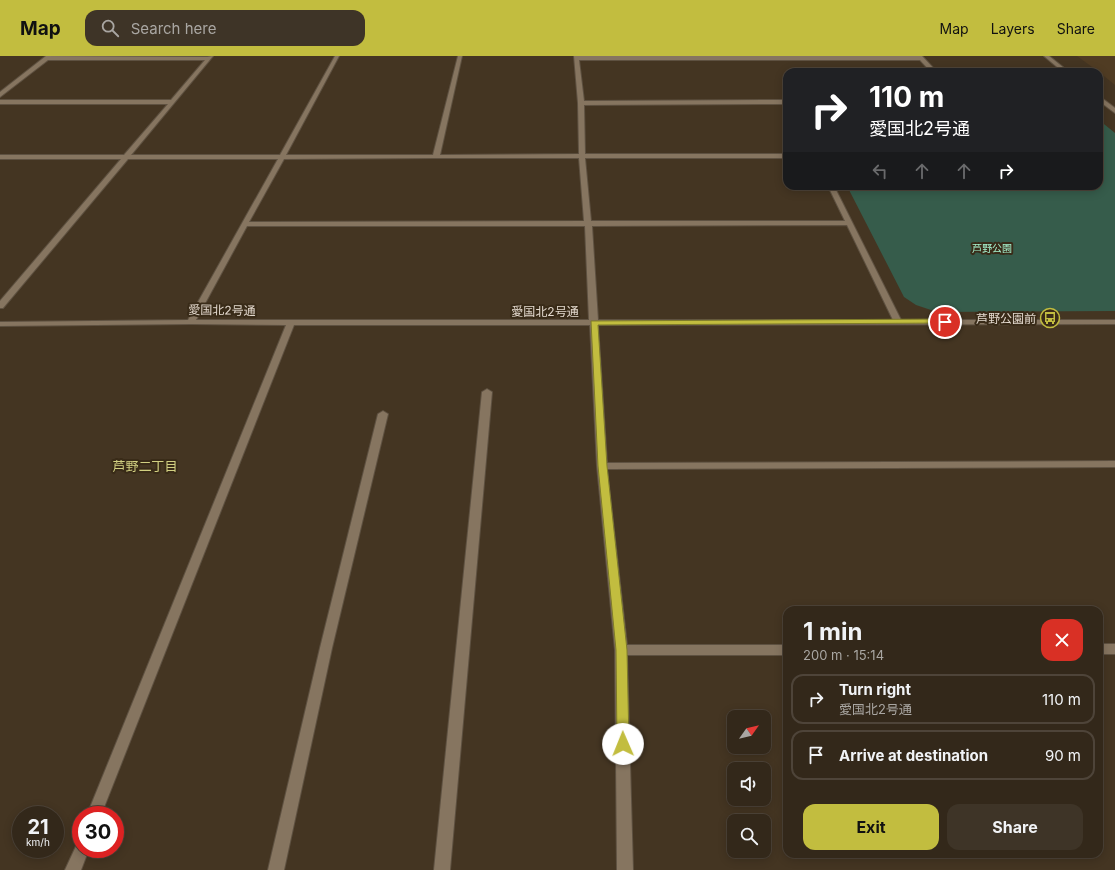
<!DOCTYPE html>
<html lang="en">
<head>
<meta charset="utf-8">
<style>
  body { margin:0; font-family:Inter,"Noto Sans JP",sans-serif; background:#3e3427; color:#f1f3f6; height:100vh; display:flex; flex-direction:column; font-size:15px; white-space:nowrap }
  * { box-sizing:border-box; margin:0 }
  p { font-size:13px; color:#a9a6a2 }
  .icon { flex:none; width:22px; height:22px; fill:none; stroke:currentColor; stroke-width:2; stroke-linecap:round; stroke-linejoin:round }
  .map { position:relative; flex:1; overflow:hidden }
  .drawer { position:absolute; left:783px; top:550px; width:320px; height:252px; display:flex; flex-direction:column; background:#33281a; border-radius:12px; box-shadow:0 2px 10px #0003,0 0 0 1px #4e4439 }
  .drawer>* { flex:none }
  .hud { position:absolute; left:783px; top:12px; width:320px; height:122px; border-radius:12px; box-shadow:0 2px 10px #0003,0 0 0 1px #4e4439; background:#202124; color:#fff; overflow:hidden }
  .needle { width:26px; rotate:56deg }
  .controls { position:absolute; left:727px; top:654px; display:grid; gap:8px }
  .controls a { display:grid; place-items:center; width:44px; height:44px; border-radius:8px; background:#33281a; box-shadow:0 2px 10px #0003,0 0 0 1px #4e4439; font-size:20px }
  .speed { position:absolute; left:12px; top:750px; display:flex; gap:8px; font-size:20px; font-weight:700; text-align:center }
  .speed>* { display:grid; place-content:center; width:52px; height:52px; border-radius:50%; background:#33281a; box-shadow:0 2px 10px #0003,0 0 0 1px #4e4439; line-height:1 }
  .speed small { font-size:10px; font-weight:400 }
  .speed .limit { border:6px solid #d22; background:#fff; color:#111 }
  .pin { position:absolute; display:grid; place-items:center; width:34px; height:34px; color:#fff; margin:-17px; border:2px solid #fff; border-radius:50%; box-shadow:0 1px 4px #0007 }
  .me { position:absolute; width:44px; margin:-22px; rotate:359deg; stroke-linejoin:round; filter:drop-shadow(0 0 3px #0008) }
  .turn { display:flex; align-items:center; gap:14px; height:84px; padding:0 20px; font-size:18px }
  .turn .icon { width:52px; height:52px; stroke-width:2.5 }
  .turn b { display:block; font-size:28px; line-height:34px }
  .lanes { display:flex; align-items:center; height:38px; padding:0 20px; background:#0003; justify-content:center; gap:20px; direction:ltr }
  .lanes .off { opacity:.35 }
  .round { display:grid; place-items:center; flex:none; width:42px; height:42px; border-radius:12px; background:#3e3427 }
  .headline { display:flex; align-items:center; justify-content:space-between; height:68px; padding:0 20px }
  h1 { font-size:24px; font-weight:700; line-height:30px }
  .action { display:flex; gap:8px; margin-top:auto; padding:8px 20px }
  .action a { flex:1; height:46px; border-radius:12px; background:#c2bd3f; color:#111; font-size:16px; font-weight:700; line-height:46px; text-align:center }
  .action a+a { background:#3e3427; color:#f1f3f6 }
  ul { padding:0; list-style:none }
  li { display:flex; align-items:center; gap:12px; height:50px; margin:0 8px 6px; padding:0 12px; border:2px solid #4e4439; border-radius:12px }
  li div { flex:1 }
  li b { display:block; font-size:15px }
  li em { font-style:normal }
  header { display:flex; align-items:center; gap:24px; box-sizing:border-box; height:56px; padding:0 20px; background:#c2bd3f; color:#111 }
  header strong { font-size:19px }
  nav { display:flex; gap:22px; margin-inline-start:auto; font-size:14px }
  .search { width:280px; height:36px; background:#3e3427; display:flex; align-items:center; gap:10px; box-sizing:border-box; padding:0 14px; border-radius:12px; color:#a9a6a2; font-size:15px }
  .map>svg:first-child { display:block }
</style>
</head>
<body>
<header>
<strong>Map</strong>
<div class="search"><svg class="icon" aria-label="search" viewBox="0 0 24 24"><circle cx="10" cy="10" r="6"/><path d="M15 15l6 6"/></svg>Search here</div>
<nav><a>Map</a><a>Layers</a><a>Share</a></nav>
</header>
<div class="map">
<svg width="1115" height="814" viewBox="0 0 1115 814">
  <rect width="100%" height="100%" fill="#443522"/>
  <polygon fill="#503c23" points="1077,0 1115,0 1115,29 1099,16"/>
  <polygon fill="#365c4b" points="1099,64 1115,77 1115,255 937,256 916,249 904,241 847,130 1099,130"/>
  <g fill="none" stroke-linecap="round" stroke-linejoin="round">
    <defs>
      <g id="minor">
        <path d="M46,0L207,1L213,0L131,99H280L335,0H339L286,99H433L458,0H462L440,99L579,98L578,47L574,0H922L937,16H931L920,4H579L584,45L787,44V48L584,49L585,98H787V102H585L591,165H845L828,130H834L901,264H1115V268L598,269L607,407L1115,405V411L607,413L627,589H787V599H627L633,814H617L615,594L597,410L590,269H294L101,759H87L286,269L191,268L0,270V266L188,264L278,103H128L3,252H0V245L121,103H0V99H124L168,48H0V44H171L205,4H48L0,41V36ZM434,102H579L584,165L249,166L284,103ZM847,169L893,264H598L592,170ZM247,170H585L589,264H196Z"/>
        <polygon points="487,333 492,336 450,814 434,814 482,336"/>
        <polygon points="383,355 388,358 332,592 284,814 268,814 320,592 378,358"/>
        <rect x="1099" y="588" width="16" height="10"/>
        <polygon points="81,786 81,793 89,793 81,814 65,814 77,788"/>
      </g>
      <g id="tertiary">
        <polygon points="1044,0 1049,0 1069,16 1063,16"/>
        <polygon points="1099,40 1115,52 1115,57 1099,45"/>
      </g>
    </defs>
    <use href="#minor" stroke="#5e5141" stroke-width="2"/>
    <use href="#tertiary" stroke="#5e5141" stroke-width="2"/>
    <use href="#minor" fill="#867560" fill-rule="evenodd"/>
    <use href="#tertiary" fill="#867560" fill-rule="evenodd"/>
  </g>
  <polygon fill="#c2bd3f" stroke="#7e7b29" points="945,263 947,264 947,267 598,269 607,410 627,594 629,688 627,692 623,694 619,692 617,688 616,594 598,410 591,265"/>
  <defs>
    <symbol id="bus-ring" viewBox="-11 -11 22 22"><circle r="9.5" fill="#392b18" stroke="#c2bd3f" stroke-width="1.5"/><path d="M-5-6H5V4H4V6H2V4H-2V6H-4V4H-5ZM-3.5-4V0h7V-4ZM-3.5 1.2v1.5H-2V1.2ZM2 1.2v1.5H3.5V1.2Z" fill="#c2bd3f"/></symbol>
  </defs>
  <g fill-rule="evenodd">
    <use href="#bus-ring" x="1039" y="251" width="22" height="22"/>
  </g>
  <g text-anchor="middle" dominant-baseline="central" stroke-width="4" stroke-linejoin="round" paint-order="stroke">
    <g font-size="10" fill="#a7f5d1" stroke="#392b18">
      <text x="992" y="192">芦野公園</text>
    </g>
    <g font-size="12" fill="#e4dacf" stroke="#392b18">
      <text transform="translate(222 254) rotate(1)">愛国北2号通</text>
      <text x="545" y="255">愛国北2号通</text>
    </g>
    <g font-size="12" fill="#e4dacf" stroke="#392b18" text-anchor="end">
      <text x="1036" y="262">芦野公園前</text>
    </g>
    <g font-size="13" fill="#d2d082" stroke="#392b18">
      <text x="145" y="410">芦野二丁目</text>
    </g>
  </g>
</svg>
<div class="controls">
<a><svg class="needle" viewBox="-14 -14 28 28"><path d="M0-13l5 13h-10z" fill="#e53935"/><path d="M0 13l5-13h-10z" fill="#a9a6a2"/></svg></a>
<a><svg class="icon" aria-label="sound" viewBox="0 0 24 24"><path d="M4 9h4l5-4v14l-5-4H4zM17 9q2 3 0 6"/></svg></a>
<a><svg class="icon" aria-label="search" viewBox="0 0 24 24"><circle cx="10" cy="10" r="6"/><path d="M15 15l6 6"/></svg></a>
</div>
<div class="speed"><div>21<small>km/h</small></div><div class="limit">30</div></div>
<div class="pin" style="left:945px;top:266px;background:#d93025"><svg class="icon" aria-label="arrive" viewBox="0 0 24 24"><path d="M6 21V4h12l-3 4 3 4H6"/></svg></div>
<svg class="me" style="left:623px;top:688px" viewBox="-20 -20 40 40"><circle r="19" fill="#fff"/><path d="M0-13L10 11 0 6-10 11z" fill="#c2bd3f"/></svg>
<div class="hud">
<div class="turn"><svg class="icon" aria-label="right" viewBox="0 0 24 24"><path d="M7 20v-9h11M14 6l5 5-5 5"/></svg><div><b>110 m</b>愛国北2号通</div></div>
<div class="lanes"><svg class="icon off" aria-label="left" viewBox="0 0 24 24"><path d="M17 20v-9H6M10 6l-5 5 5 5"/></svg><svg class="icon off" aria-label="ahead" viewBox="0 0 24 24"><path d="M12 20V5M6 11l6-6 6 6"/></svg><svg class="icon off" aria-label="ahead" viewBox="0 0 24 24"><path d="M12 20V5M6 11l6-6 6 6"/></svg><svg class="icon" aria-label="right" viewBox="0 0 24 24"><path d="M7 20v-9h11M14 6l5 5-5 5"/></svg></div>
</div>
<section class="drawer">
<div class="headline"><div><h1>1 min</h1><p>200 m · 15:14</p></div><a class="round" style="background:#d93025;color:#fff"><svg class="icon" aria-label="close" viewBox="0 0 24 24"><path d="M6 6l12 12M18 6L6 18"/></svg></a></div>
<ul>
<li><svg class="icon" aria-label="right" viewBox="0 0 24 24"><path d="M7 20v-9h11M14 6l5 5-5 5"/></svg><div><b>Turn right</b><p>愛国北2号通</p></div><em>110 m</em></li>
<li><svg class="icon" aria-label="arrive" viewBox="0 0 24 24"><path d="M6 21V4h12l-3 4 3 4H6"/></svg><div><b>Arrive at destination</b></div><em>90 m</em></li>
</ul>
<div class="action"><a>Exit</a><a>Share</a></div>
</section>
</div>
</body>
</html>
